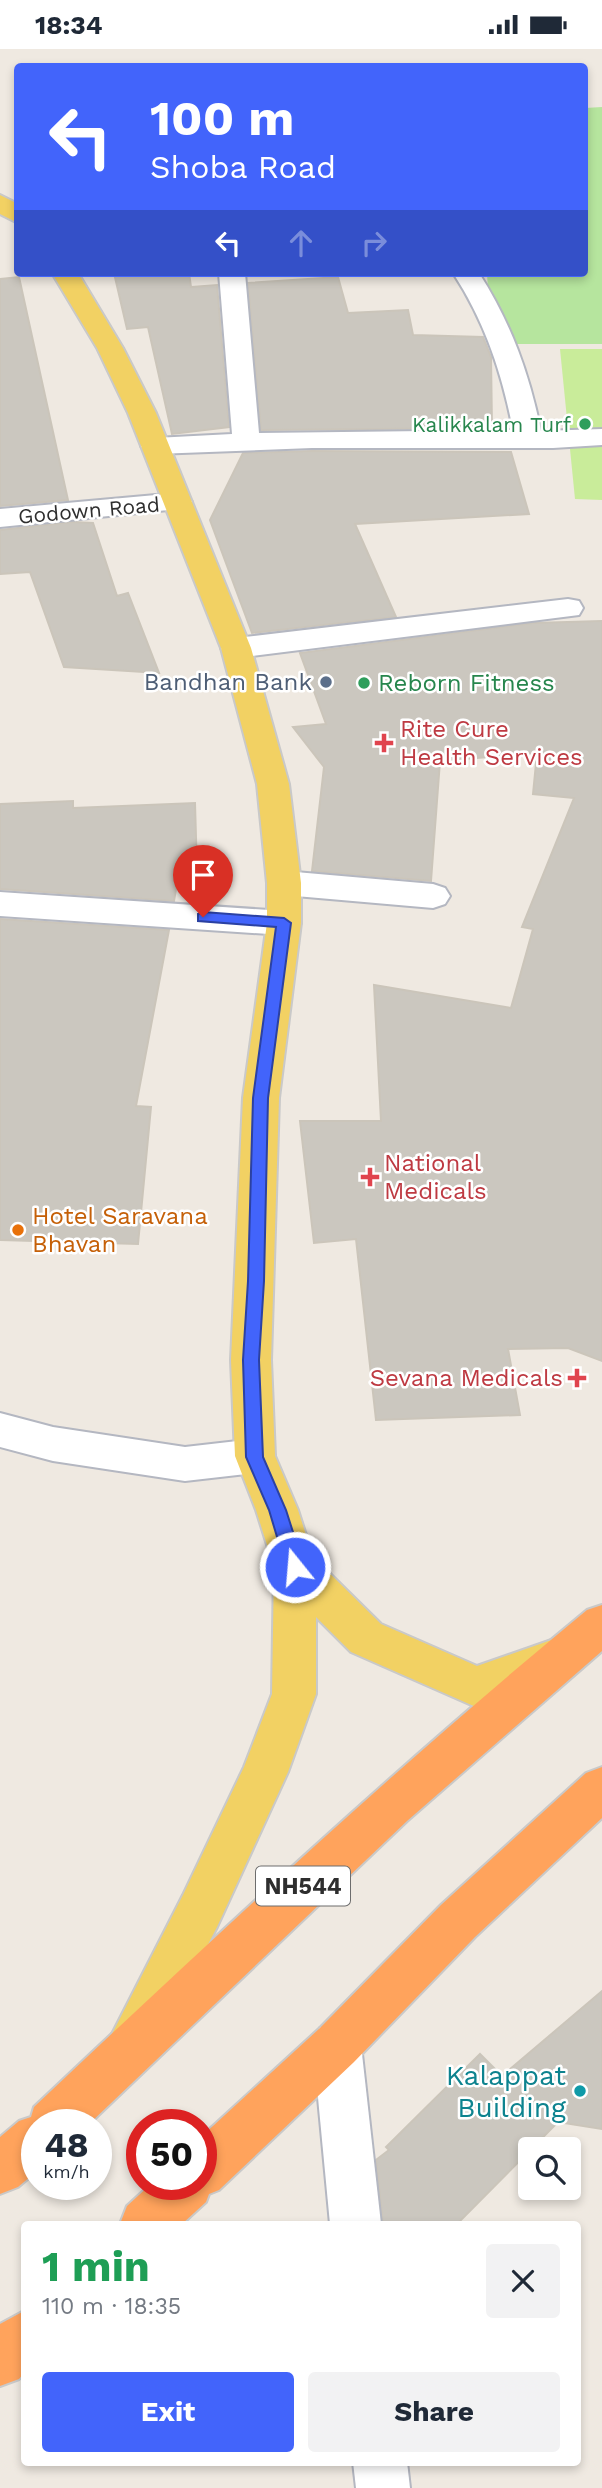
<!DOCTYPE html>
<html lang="en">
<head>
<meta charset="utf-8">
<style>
  body { margin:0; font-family:"Work Sans",sans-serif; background:#f2f2f3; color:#1f2937; height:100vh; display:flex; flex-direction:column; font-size:26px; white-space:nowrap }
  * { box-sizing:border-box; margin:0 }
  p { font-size:23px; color:#747a83 }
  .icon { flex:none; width:38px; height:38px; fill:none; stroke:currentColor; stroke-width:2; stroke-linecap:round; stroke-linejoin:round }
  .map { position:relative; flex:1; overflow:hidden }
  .sheet { position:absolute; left:21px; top:2172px; width:560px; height:245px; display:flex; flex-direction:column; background:#fff; border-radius:7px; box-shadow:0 4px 10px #0003 }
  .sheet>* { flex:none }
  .guide { position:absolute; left:14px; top:14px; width:574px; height:214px; border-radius:7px; box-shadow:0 4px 10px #0003; background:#4264fb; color:#fff; overflow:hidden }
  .controls { position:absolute; left:518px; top:2088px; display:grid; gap:14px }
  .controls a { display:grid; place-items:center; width:63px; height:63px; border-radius:7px; background:#fff; box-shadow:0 4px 10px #0003; font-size:35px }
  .speed { position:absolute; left:21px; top:2060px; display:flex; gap:14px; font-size:35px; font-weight:700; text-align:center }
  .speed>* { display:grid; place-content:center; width:91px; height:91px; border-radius:50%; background:#fff; box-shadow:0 4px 10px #0003; line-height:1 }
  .speed small { font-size:18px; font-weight:400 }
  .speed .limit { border:10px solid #d22; background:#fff; color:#111 }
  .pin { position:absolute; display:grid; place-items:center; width:60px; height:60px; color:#fff; margin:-72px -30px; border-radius:50% 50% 50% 0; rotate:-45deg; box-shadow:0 0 7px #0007 }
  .pin .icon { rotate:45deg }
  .me { position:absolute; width:77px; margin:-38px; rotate:343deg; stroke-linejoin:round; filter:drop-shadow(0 0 5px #0008) }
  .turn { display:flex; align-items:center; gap:24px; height:147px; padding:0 21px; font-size:32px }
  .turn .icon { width:91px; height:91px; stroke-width:2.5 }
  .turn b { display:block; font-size:49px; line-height:60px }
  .lanes { display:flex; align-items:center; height:66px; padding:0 21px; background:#0003; justify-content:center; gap:35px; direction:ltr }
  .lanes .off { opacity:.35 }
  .round { display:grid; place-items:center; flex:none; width:74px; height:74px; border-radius:7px; background:#f2f2f3 }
  .head { display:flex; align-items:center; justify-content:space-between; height:119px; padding:0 21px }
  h1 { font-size:42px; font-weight:700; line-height:52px; color:#1e9e55 }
  .cta { display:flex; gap:14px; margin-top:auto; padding:14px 21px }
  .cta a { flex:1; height:80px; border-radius:7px; background:#4264fb; color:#fff; font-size:28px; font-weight:700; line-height:80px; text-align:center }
  .cta a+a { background:#f2f2f3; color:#1f2937 }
  .status { display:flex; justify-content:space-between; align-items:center; height:49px; padding:0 35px; background:#fff; direction:ltr }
  .status svg { height:19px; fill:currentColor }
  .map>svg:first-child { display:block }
</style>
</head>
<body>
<div class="status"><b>18:34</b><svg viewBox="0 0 49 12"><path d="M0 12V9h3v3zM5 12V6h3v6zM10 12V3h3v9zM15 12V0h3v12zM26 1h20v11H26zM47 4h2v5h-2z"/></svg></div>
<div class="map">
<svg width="602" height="2439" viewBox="0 0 602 2439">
  <rect width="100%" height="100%" fill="#efe9e1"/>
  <polygon fill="#b6e59e" points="602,58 602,295 491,295 487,224 584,224 585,59"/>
  <polygon fill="#c9ec9a" points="560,300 602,300 602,451 575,450"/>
  <g fill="#cbc7bf" stroke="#cbc5ba" stroke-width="2">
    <polygon points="114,224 189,224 191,238 217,236 229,378 172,385 148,278 127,280"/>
    <polygon points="19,228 68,451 0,457 0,230"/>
    <polygon points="338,228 348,264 408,261 413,286 483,288 491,308 492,379 261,381 248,234"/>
    <polygon points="312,402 511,403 529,465 355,475 396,568 252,584 210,471 243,404"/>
    <polygon points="72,473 93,474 117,547 128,544 159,624 64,618 30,523 0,525 0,481"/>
    <polygon points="602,572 602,1312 568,1299 508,1300 520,1366 376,1371 356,1190 314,1194 300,1072 381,1072 374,936 511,959 533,880 522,878 574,749 533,745 537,704 440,712 431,832 312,822 324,718 293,678 326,675 300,604 533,574"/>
    <polygon points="73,752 73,759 195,754 197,822 179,823 174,852 0,840 0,755"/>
    <polygon points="0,870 169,881 136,1057 151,1058 138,1195 0,1191"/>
    <polygon points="602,1942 602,2080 558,2073 457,2175 383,2175 376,2111 389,2101 386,2098 480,2005 502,2027"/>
  </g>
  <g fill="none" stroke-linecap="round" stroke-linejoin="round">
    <defs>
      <g id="minor">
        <path d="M219,224H245L259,384L513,381C502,324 485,273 453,224H479C511,274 529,324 541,382L602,380V396L553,399H312L155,405L145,403L141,397L145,391L155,389L232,385Z"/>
        <polygon points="178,444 188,447 192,453 188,459 0,478 0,460"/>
        <polygon points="568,550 579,552 583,559 579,566 236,609 225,606 221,599 225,592 236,589"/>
        <polygon points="284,822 433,835 445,839 450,847 445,855 433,859 284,846 272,842 267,834 272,826"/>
        <polygon points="0,843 284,862 296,866 301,874 296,882 284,886 0,867"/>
        <polygon points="0,1364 53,1378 185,1398 255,1390 269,1395 275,1407 269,1419 255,1424 185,1432 53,1412 0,1398"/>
        <polygon points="337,1972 354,1979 361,1996 381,2175 330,2175 313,1996 320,1979"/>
        <polygon points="353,2413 407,2413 410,2439 356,2439"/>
      </g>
      <g id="major">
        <polygon points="0,146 18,155 18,174 0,165"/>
        <polygon points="52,224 78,224 123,299 156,364 251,599 289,735 301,834 301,874 279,1049 271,1311 275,1407 298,1461 313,1508 381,1575 477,1617 560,1588 575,1594 582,1608 575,1622 476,1658 351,1603 316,1568 316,1645 288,1723 217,1878 153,2002 136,2009 119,2002 112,1985 183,1846 244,1718 272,1645 274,1518 256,1461 235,1407 231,1311 243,1049 267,874 267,834 257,735 221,599 128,364 97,299"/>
      </g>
      <g id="highway">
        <path d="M602,1556V1602L407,1772L88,2076H37V2122L18,2138L0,2145V2088L19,2072L31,2068L34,2058C214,1888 395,1719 587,1561Z"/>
        <polygon points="602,1718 602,1769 475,1888 354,2013 219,2141 209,2145 206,2153 182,2175 120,2175 127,2157 151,2135 201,2135 201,2088 320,1979 441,1856 586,1724"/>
        <polygon points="24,2262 24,2324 19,2330 0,2337 0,2275"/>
      </g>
    </defs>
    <use href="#minor" stroke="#b4b7c1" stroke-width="4"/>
    <use href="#major" stroke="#c9c9c9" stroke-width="4"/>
    <use href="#highway" stroke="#c9c9c9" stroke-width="4"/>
    <use href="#minor" fill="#fff" fill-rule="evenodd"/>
    <use href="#major" fill="#f2d163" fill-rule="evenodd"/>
    <use href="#highway" fill="#ffa35c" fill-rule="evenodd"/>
  </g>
  <polygon fill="#4264fb" stroke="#2b41a3" stroke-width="2" points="203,863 284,869 291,874 268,1049 264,1232 259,1311 263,1408 286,1461 304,1518 301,1524 295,1526 289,1524 286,1518 269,1461 246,1408 243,1311 248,1232 253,1049 276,878 198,872 198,865"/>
  <g fill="#2e9e5b" stroke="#fff" stroke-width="2.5">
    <circle cx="585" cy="375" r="7"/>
    <circle cx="364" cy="634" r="7"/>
  </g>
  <circle fill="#5c6f8a" stroke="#fff" stroke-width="2.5" cx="326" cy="633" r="7"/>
  <g fill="#e0444e" stroke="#fff" stroke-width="2.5">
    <path d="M380.5 683.5h7v7h7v7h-7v7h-7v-7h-7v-7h7z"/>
    <path d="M366.5 1117.5h7v7h7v7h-7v7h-7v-7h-7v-7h7z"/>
    <path d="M573.5 1318.5h7v7h7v7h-7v7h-7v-7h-7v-7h7z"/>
  </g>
  <circle fill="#e8710a" stroke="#fff" stroke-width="2.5" cx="18" cy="1181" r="7"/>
  <circle fill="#0f9aa8" stroke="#fff" stroke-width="2.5" cx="580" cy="2042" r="7"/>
  <g text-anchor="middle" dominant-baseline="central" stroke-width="5" stroke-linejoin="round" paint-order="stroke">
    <g font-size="21" fill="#27864d" stroke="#fff" text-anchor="end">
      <text x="571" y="375">Kalikkalam Turf</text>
    </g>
    <g font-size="21" fill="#2e2e2e" stroke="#fff">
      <text transform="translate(89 461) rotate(-5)">Godown Road</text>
    </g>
    <rect fill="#fff" stroke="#6d6d6d" stroke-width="2" x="256" y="1817.5" width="94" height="39" rx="5"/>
    <g font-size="23" font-weight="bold" fill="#2e2e2e">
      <text x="303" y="1837">NH544</text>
    </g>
    <g font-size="24" fill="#4e5e75" stroke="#fff" text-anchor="end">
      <text x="312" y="633">Bandhan Bank</text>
    </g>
    <g font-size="24" fill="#27864d" stroke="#fff" text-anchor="start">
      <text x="378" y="634">Reborn Fitness</text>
    </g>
    <g font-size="24" fill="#be3a42" stroke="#fff" text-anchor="start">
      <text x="400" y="680">Rite Cure<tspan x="400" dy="28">Health Services</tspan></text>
      <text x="384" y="1114">National<tspan x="384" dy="28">Medicals</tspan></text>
      <text x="563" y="1329" text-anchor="end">Sevana Medicals</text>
    </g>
    <g font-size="24" fill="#c56008" stroke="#fff" text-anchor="start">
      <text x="32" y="1167">Hotel Saravana<tspan x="32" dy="28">Bhavan</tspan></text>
    </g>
    <g font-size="28" fill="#0d838f" stroke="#fff" text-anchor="end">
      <text x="566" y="2026">Kalappat<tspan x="566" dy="32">Building</tspan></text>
    </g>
  </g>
</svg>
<div class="controls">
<a><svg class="icon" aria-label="search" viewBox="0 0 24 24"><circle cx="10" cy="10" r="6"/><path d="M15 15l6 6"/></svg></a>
</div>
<div class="speed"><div>48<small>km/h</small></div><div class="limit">50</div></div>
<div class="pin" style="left:203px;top:868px;background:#d93025"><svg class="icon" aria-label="arrive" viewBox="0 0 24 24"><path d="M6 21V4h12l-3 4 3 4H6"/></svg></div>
<svg class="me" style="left:295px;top:1518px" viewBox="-20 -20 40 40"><circle r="17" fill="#4264fb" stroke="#fff" stroke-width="3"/><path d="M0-11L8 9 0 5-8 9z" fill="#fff"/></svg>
<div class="guide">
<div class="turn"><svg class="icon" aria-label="left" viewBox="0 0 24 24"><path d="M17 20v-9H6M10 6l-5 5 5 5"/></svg><div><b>100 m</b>Shoba Road</div></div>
<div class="lanes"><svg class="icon" aria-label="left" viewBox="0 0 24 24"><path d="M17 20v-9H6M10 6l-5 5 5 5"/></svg><svg class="icon off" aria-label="ahead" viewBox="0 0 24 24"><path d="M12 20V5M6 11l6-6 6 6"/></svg><svg class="icon off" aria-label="right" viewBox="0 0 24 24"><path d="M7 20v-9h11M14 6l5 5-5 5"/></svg></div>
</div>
<section class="sheet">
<div class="head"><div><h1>1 min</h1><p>110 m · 18:35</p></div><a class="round"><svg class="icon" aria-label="close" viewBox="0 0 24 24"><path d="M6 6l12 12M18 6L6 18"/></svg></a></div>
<div class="cta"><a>Exit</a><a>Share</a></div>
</section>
</div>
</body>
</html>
